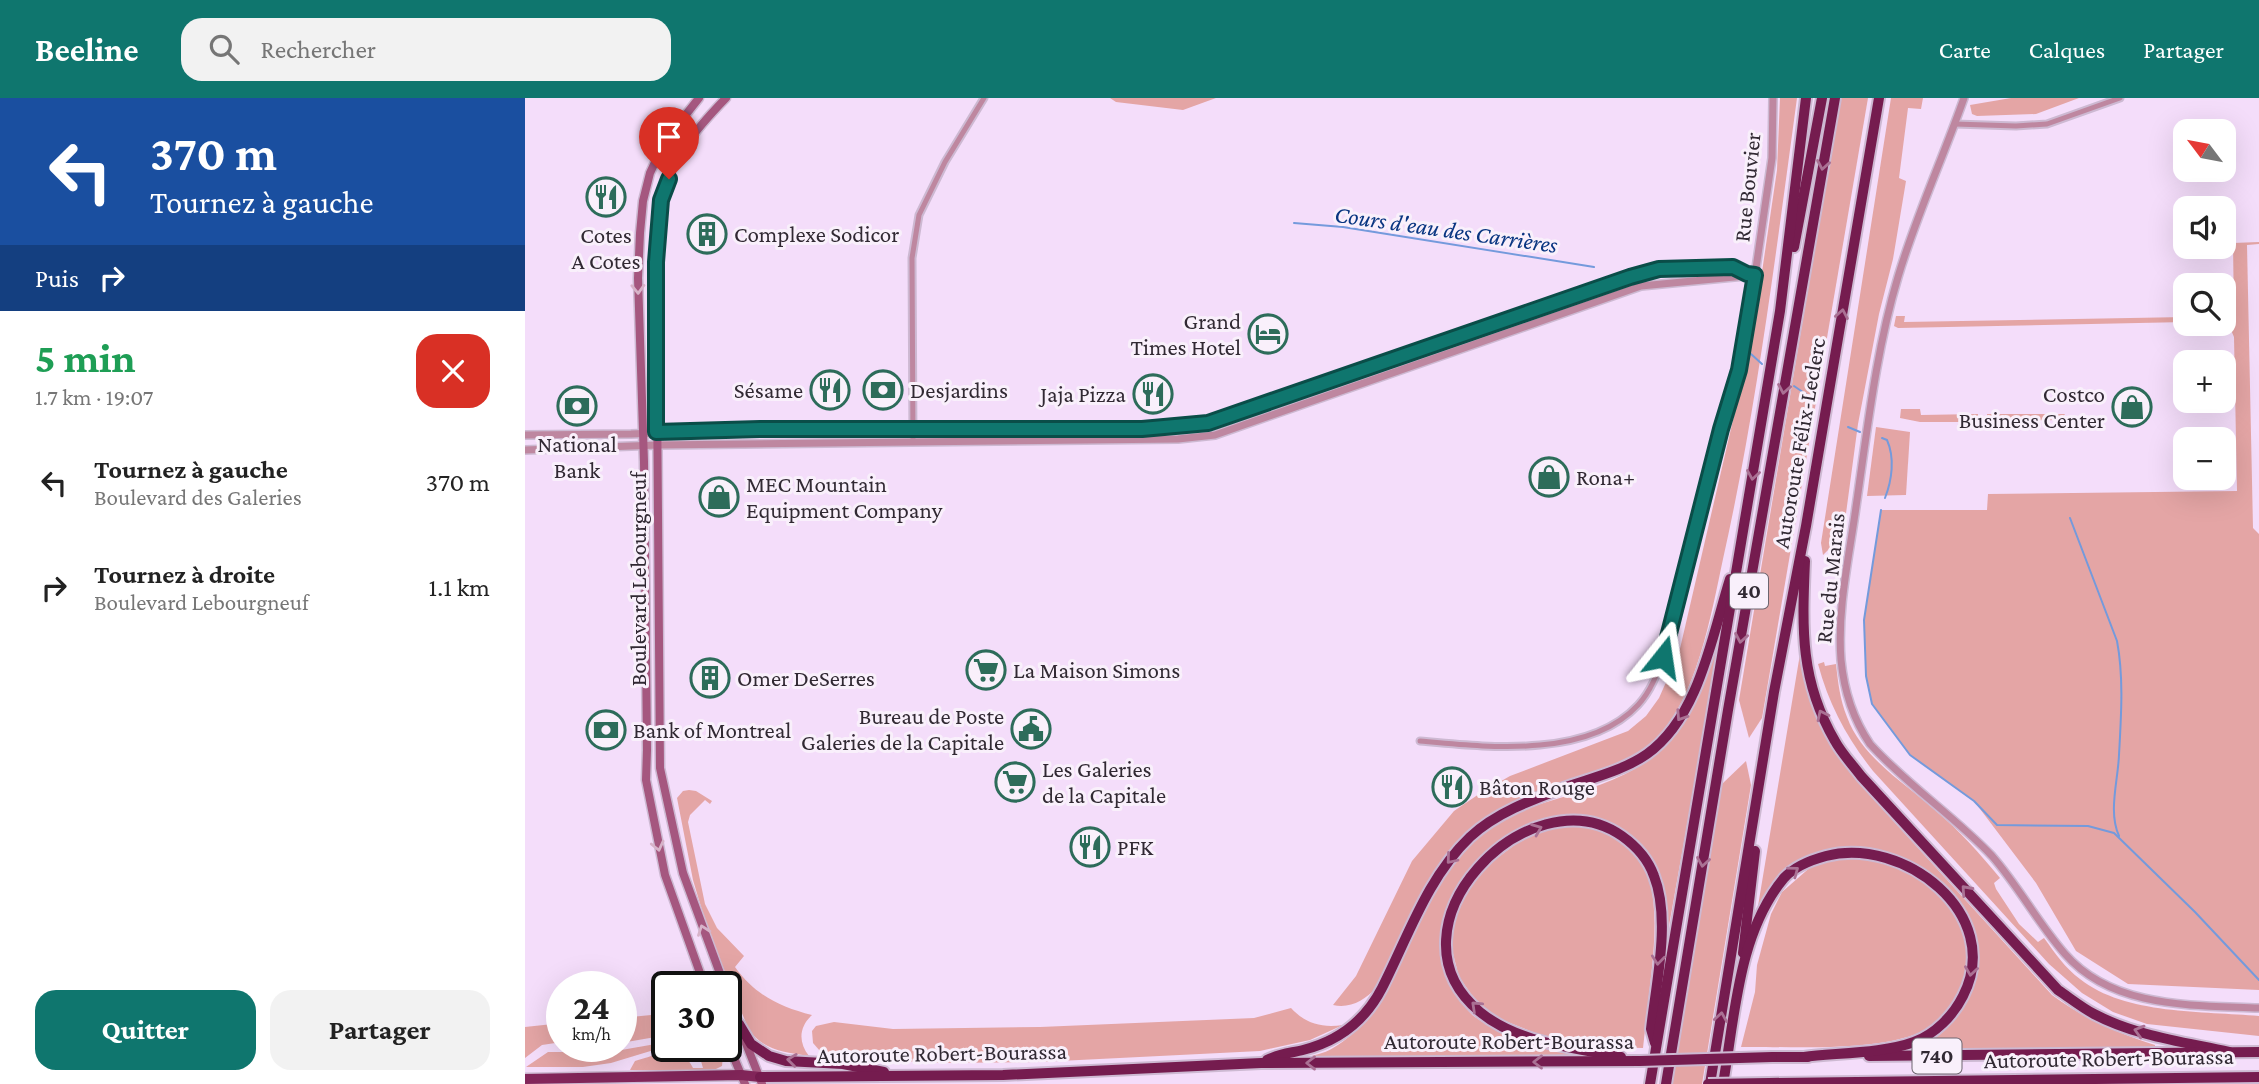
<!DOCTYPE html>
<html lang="fr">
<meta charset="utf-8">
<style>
body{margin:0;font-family:"Crimson Pro",serif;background:#f2f2f2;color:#222;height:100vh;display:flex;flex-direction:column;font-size:26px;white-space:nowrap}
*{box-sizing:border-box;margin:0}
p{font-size:23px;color:#767676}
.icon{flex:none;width:38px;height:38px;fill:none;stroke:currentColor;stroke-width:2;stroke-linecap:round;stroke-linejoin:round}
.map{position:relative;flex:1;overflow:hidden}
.side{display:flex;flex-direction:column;background:#fff;width:525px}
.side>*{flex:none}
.top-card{background:#1a4fa0;color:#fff;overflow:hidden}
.needle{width:46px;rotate:302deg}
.buttons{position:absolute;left:1648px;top:21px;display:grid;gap:14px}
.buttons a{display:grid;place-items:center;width:63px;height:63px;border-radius:14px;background:#fff;box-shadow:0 7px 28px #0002;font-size:35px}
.speed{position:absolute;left:21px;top:873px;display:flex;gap:14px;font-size:35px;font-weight:700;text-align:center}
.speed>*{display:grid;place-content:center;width:91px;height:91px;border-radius:50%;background:#fff;box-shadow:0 7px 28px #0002;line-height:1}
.speed small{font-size:18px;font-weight:400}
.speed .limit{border:4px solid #111;border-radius:10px;background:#fff;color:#111}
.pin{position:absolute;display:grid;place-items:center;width:60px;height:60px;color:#fff;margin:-72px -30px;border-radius:50% 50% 50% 0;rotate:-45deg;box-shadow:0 0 7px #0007}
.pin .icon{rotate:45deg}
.me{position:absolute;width:77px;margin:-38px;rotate:15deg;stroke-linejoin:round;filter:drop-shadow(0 0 5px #0008)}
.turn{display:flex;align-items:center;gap:24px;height:147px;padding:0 35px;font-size:32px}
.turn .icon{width:91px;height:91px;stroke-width:2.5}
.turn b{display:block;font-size:49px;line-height:60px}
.then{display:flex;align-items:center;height:66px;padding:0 35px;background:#0003;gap:14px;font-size:26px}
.round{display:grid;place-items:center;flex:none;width:74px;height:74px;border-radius:21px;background:#f2f2f2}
.head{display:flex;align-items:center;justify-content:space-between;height:119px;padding:0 35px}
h1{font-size:42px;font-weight:700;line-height:52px;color:#1e9e55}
.button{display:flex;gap:14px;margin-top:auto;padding:14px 35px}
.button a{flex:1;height:80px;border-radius:21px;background:#0f766e;color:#fff;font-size:28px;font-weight:700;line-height:80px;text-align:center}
.button a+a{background:#f2f2f2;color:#222}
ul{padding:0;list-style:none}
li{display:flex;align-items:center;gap:21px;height:105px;padding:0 35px}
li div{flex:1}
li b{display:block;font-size:26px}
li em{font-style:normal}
header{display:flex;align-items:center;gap:42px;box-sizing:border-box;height:98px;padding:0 35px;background:#0f766e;color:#fff}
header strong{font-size:33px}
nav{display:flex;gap:38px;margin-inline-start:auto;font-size:24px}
.search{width:490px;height:63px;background:#f2f2f2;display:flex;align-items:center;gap:18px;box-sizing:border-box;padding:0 24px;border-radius:21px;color:#767676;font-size:26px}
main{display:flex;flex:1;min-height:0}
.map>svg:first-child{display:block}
.green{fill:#e4a5a5}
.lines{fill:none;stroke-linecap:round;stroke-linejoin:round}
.stream{stroke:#749adc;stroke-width:2}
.minor-casing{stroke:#cdb9d2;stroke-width:9}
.tertiary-casing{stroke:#cdb9d2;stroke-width:10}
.secondary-casing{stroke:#cdb9d2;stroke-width:11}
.trunk-casing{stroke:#cdb9d2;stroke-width:13}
.motorway-casing{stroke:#cdb9d2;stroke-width:14}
.minor{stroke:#be87a0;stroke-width:5}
.tertiary{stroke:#be87a0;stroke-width:7}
.secondary{stroke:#a5577f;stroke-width:8}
.trunk{stroke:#83265a;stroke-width:10}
.motorway{stroke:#751c4f;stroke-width:10}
.motorway-bridge-casing{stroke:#cdb9d2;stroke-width:14;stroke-linecap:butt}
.motorway-bridge{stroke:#751c4f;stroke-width:10}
.oneway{stroke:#aa7194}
.oneway2{stroke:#d7b3c9}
.route-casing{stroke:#0a4d48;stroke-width:18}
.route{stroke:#0f766e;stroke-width:12}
.labels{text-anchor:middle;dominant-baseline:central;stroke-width:6;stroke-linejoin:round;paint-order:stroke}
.shield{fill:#f9f0fb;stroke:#6d656f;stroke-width:2}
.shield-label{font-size:21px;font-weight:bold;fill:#312933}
.street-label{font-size:23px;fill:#312933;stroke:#f9f0fb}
.poi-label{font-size:23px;fill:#312933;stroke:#f9f0fb;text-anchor:start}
.water-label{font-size:24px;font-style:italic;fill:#093581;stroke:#f9f0fb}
</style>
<header>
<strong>Beeline</strong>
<div class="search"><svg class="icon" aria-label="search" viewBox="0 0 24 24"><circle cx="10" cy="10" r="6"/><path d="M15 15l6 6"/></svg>Rechercher</div>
<nav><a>Carte</a><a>Calques</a><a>Partager</a></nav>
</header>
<main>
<section class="side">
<div class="top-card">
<div class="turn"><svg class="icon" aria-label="left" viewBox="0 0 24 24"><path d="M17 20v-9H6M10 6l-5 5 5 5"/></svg><div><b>370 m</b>Tournez à gauche</div></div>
<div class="then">Puis<svg class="icon" aria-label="right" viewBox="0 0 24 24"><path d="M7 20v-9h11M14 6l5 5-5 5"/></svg></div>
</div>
<div class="head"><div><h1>5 min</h1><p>1.7 km · 19:07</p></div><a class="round" style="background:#d93025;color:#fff"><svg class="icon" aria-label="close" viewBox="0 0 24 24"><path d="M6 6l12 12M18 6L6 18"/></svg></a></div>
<ul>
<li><svg class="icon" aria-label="left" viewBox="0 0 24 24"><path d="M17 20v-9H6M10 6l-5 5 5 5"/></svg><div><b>Tournez à gauche</b><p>Boulevard des Galeries</p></div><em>370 m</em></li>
<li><svg class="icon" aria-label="right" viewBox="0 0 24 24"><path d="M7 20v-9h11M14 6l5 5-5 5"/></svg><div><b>Tournez à droite</b><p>Boulevard Lebourgneuf</p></div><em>1.1 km</em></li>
</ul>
<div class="button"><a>Quitter</a><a>Partager</a></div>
</section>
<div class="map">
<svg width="1734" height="986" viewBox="0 0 1734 986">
<rect width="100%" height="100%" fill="#f4ddfa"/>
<g class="green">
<polygon points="585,0 691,0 658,12 591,4"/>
<path d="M1255,0H1272C1251,154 1232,309 1198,461C1186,517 1172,600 1130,642C1099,671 1025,685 985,705C900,748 894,817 851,890C840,902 825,911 808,907L831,878L887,763L929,713L957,694L985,678L1103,633L1121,618L1134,600L1154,555L1215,292L1237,174L1252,72Z"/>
<polygon points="1315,0 1343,0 1237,620 1224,640 1214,602"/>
<polygon points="1366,0 1398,0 1396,11 1383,10 1374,80 1381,83 1368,161 1354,216 1333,326 1313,475 1307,448 1298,457 1296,445"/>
<polygon points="1486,0 1554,0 1511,16 1452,18 1447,16 1445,7"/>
<polygon points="1734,144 1734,146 1722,147 1728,430 1734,436 1734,892 1603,886 1551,853 1511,785 1449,703 1385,657 1347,606 1341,578 1339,522 1356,412 1462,412 1463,396 1712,393 1709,239 1706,232 1699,225 1699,218 1709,218 1708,145"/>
<polygon points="1371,218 1380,218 1379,224 1661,219 1661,224 1373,230 1369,228"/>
<polygon points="1376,311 1395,311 1396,317 1453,316 1453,320 1448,324 1395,324 1375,320"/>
<polygon points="1462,316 1540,316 1536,322 1467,323 1462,321"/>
<polygon points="1351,329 1385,334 1381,397 1342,398"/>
<path d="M1199,520L1142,839H1140C1138,823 1137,784 1132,771C1126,757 1112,743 1100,736C1090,729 1074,720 1062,719C991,712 909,781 916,854C916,861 920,868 922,874C927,889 938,910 950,919C979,940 1015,944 1048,958L778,961C787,957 799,956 808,950C855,922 873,868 895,820C902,804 910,786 920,773C937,753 958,733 980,720C993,713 1010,708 1025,703C1079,686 1126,675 1159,624C1179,593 1188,555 1199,520Z"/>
<path d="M1275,556C1282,603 1304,644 1331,682L1527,897C1560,921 1592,935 1630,947V950L1368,955C1381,950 1396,947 1408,940C1424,930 1438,913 1445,895C1483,799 1359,722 1275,761C1256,770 1244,790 1233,808Z"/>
<path d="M1299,564L1300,568L1311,566C1313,584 1315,602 1322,619C1337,660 1380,685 1411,713C1435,733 1455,756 1475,780L1469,785L1471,791L1494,826L1513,844L1519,840C1530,855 1540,870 1555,881C1600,917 1679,913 1734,918V938L1622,926L1588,914L1557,895L1524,866L1348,673C1322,640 1304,607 1293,566Z"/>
<polygon points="1221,663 1226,687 1177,986 1147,986 1197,686"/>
<path d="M164,692L171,693L187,703L185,706L180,702L165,717L163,724L180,806L192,830L219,858L210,869C230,897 255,909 287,917C274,929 273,944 284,958C261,954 239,953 224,932L185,839L168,782L152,700L158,693Z"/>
<path d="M1039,727C1133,727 1134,797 1127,870C1124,897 1121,923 1118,950L1075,949L1018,938L975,921L954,907L934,879L924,840L933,805L964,766L991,746L1010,736Z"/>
<path d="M1309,759C1332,760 1356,761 1377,771C1419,790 1453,835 1438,882C1433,897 1425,918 1410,927C1365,956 1270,948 1216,949L1230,894L1232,867L1246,816L1257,794L1289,766Z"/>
<path d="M766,910C781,926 797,930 818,927L785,942L735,953L514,964L418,965L312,960L295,953L288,945L287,933L291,928L309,924L368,931L515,929L729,920Z"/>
<polygon points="142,912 142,937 96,945 96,920 136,916"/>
<polygon points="37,925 37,944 17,947 0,960 0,929"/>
<polygon points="142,944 142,948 86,965 58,969 1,969 23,954 85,954"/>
<path d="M172,949H194L198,958L197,968L187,973L105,972L110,963C129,958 156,944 168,970H178Z"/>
</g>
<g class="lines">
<g class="stream">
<polyline points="769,125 818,129 1069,169"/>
<polyline points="1226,256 1237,266"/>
<polyline points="1269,288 1285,299"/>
<polyline points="1323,329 1335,334"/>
<path d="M1357,340L1362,342C1370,360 1367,382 1360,400"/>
<polyline points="1356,412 1339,522 1341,578 1347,606 1385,657 1449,703 1472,727 1563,728 1589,735 1670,814 1734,882"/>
<path d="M1545,420L1592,543C1599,580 1596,620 1594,657C1593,683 1583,714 1594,738"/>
</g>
<g class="minor-casing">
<g id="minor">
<polyline points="1430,26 1491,28 1522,26 1595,0"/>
<polyline points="388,344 387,160 394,117 420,64 459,0"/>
<path d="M895,643C961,649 1063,661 1113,607C1126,593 1132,576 1138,559L1196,331L1214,272L1230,177"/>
</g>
</g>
<g class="tertiary-casing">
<g id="tertiary">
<path d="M1439,0C1418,60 1391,118 1373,179C1351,252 1342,334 1331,409C1324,460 1312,511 1316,562C1319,593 1328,621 1345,646C1382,687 1429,718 1467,758C1494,789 1513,825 1540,856C1588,911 1668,907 1734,910"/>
<polyline points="0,337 106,336 235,331 617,331 683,325 1105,179 1134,171 1208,169 1222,176"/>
<polyline points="0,352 133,347 653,341 690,337 1116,188 1230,177 1247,60 1248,0"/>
</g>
</g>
<g class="secondary-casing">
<g id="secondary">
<polyline points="174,0 140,43 125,75 118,103 115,135 113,180 119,364 122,652 121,682 140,777 180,889"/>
<path d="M200,889L158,775L135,670L131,164C132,144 133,124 136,104C144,62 172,30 201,0"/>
<polyline points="201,893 216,931"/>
<polyline points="201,941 220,986"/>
<polyline points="220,943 237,986"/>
</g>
</g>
<g class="trunk-casing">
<polyline id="trunk" points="0,981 216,977 235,979"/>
</g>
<g class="motorway-casing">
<g id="motorway">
<polyline points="1269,149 1297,0"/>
<path d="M1280,463C1277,531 1275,583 1310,643C1317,656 1328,667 1336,678L1533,892C1545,900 1556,909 1569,916C1611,938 1659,944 1704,954"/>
<polyline points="1218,855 1230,753"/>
<polyline points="214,926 226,946 244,958 261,963 318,966 359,974"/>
<polyline points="1344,958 1734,954"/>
<path d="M1096,959C1048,949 994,946 955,914C853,830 1004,673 1097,738C1111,748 1123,761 1129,778C1146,821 1131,886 1126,931L1130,945"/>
<polyline points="1247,959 1283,959"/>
<path d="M742,962C753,956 766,955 778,952C814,943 840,923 857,890C883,839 902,780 945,739C972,714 1009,701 1044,688C1070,679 1099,672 1122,656C1174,619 1187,538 1205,481"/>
<polyline points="235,979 478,977 736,965 1115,963"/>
<polyline points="1244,985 1734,979"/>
<polyline points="1125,986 1255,213 1281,0"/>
<polyline points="1141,986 1203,612 1310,0"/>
<polyline points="1185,986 1249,594 1281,428 1354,0"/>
<path d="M1198,986C1210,918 1213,835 1259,780C1270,768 1286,762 1301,758C1378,738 1480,816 1438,898C1428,918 1410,936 1389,944C1360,955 1311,955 1279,959"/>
</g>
</g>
<use href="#minor" class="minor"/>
<use href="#tertiary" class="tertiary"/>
<use href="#secondary" class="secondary"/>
<use href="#trunk" class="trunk"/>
<use href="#motorway" class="motorway"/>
<g class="motorway-bridge-casing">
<g id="motorway-bridge">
<polyline points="1115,963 1247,959"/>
<polyline points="1183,986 1244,985"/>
</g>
</g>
<use href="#motorway-bridge" class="motorway-bridge"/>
</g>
<defs><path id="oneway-chevron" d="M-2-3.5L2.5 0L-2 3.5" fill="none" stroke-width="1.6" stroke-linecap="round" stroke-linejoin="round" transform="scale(1.75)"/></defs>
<g class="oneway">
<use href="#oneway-chevron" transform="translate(1298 67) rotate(100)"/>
<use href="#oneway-chevron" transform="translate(1317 216) rotate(-80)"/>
<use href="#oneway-chevron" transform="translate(1259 291) rotate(100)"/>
<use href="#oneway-chevron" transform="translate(1228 377) rotate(99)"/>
<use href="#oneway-chevron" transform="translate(1216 540) rotate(100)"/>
<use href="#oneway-chevron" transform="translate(1297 617) rotate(-116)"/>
<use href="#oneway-chevron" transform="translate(1156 618) rotate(123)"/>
<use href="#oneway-chevron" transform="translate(1012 731) rotate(-22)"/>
<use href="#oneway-chevron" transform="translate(926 761) rotate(130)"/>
<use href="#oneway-chevron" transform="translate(1178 764) rotate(99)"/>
<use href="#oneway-chevron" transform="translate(1269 773) rotate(-37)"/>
<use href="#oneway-chevron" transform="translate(1441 792) rotate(-132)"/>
<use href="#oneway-chevron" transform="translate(1133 862) rotate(96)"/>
<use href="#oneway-chevron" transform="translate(1446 873) rotate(98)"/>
<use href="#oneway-chevron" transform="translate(951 908) rotate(-137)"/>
<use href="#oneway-chevron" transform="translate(1196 919) rotate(-81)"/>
<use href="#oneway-chevron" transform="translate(1614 933) rotate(-164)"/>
<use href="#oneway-chevron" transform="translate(267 962) rotate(-173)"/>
<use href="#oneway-chevron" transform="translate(1013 964) rotate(180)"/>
<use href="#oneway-chevron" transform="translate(786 965) rotate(180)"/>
</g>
<g class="oneway2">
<use href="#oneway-chevron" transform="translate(113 191) rotate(88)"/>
<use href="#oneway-chevron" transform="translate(133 748) rotate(77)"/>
<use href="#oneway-chevron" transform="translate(178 832) rotate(-110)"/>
</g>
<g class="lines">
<g class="route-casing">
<polyline id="route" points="144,81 136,102 131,164 131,334 235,331 617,331 683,325 1105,179 1134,171 1208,169 1222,176 1230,177 1214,272 1196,331 1138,559"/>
</g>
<use href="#route" class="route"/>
</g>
<defs>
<g id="restaurant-ring" transform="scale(2.0125)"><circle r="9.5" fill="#f9f0fb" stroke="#2d6c5a" stroke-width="1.5"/><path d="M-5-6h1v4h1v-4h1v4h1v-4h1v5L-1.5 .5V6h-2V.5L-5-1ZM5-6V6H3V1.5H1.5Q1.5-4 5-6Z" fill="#2d6c5a"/></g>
<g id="building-ring" transform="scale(2.0125)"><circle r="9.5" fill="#f9f0fb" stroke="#2d6c5a" stroke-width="1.5"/><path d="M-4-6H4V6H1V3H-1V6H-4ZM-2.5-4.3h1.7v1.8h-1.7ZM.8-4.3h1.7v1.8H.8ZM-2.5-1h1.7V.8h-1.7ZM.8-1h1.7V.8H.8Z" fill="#2d6c5a"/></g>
<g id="hotel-ring" transform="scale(2.0125)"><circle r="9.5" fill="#f9f0fb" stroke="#2d6c5a" stroke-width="1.5"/><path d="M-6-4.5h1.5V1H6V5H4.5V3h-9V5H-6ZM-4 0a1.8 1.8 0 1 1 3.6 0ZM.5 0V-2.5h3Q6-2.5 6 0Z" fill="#2d6c5a"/></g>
<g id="bank-ring" transform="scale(2.0125)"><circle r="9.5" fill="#f9f0fb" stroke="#2d6c5a" stroke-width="1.5"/><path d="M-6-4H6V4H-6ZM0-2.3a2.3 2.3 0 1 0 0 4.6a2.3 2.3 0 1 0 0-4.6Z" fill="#2d6c5a"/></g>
<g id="shop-ring" transform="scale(2.0125)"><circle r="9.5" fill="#f9f0fb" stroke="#2d6c5a" stroke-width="1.5"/><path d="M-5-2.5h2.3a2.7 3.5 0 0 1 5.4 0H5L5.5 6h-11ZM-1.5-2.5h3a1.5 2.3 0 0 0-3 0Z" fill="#2d6c5a"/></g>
<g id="supermarket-ring" transform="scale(2.0125)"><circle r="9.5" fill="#f9f0fb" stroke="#2d6c5a" stroke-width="1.5"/><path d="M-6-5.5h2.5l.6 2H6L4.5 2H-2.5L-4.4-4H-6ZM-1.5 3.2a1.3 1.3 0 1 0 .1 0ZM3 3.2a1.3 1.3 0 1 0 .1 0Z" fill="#2d6c5a"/></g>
<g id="civic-ring" transform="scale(2.0125)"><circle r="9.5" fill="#f9f0fb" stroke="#2d6c5a" stroke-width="1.5"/><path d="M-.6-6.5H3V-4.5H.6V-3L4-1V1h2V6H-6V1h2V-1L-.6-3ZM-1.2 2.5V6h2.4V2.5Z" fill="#2d6c5a"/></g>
</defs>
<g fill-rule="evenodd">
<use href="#restaurant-ring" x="81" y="99"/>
<use href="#building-ring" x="182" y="136"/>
<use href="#hotel-ring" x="743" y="236"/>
<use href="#restaurant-ring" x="305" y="292"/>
<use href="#bank-ring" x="358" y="292"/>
<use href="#restaurant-ring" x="628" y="296"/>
<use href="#bank-ring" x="52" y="308"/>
<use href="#shop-ring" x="1607" y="309"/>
<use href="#shop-ring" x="1024" y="379"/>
<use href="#shop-ring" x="194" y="399"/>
<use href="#supermarket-ring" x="461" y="572"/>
<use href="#building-ring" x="185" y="580"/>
<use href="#civic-ring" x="506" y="631"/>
<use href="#bank-ring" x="81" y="632"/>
<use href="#supermarket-ring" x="490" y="684"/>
<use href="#restaurant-ring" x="927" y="689"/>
<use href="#restaurant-ring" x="565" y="749"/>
</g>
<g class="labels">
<g class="shield">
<rect x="1205" y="475.5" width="38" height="35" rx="5"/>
<rect x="1387.5" y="940.5" width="49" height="35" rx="5"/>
</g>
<g class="shield-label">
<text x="1224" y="493">40</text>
<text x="1412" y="958">740</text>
</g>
<g class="street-label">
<text transform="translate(1222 89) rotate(-84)">Rue Bouvier</text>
<text transform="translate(1274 345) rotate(-80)">Autoroute Félix-Leclerc</text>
<text transform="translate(1305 480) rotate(-84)">Rue du Marais</text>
<text transform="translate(113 481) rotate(-90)">Boulevard Lebourgneuf</text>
<text x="984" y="943">Autoroute Robert-Bourassa</text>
<text transform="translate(417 955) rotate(-1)">Autoroute Robert-Bourassa</text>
<text transform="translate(1584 960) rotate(-1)">Autoroute Robert-Bourassa</text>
</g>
<g class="poi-label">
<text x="209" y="136">Complexe Sodicor</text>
<text x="81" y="137" text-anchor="middle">Cotes<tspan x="81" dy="26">A Cotes</tspan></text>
<text x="716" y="223" text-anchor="end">Grand<tspan x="716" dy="26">Times Hotel</tspan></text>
<text x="278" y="292" text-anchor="end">Sésame</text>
<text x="385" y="292">Desjardins</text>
<text x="601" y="296" text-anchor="end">Jaja Pizza</text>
<text x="1580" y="296" text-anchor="end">Costco<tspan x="1580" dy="26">Business Center</tspan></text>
<text x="52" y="346" text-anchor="middle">National<tspan x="52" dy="26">Bank</tspan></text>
<text x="1051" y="379">Rona+</text>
<text x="221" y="386">MEC Mountain<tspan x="221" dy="26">Equipment Company</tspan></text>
<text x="488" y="572">La Maison Simons</text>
<text x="212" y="580">Omer DeSerres</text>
<text x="479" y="618" text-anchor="end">Bureau de Poste<tspan x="479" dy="26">Galeries de la Capitale</tspan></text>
<text x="108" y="632">Bank of Montreal</text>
<text x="517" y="671">Les Galeries<tspan x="517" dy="26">de la Capitale</tspan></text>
<text x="954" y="689">Bâton Rouge</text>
<text x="592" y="749">PFK</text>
</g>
<g class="water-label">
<text transform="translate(921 131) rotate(8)">Cours d'eau des Carrières</text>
</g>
</g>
</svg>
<div class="buttons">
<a><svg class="needle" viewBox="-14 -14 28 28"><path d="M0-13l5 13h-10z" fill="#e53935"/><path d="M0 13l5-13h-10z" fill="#767676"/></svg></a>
<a><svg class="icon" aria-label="sound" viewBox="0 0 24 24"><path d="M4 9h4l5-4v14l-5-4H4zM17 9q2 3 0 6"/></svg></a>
<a><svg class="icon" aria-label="search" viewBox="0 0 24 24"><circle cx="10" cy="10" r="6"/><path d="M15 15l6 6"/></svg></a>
<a>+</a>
<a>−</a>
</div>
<div class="speed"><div>24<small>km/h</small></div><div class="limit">30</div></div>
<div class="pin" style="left:144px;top:81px;background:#d93025"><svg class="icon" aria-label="arrive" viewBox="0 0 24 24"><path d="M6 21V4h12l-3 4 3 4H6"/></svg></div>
<svg class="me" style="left:1138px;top:559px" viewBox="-20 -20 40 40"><path d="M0-17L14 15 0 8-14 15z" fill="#0f766e" stroke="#fff" stroke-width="4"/></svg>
</div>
</main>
